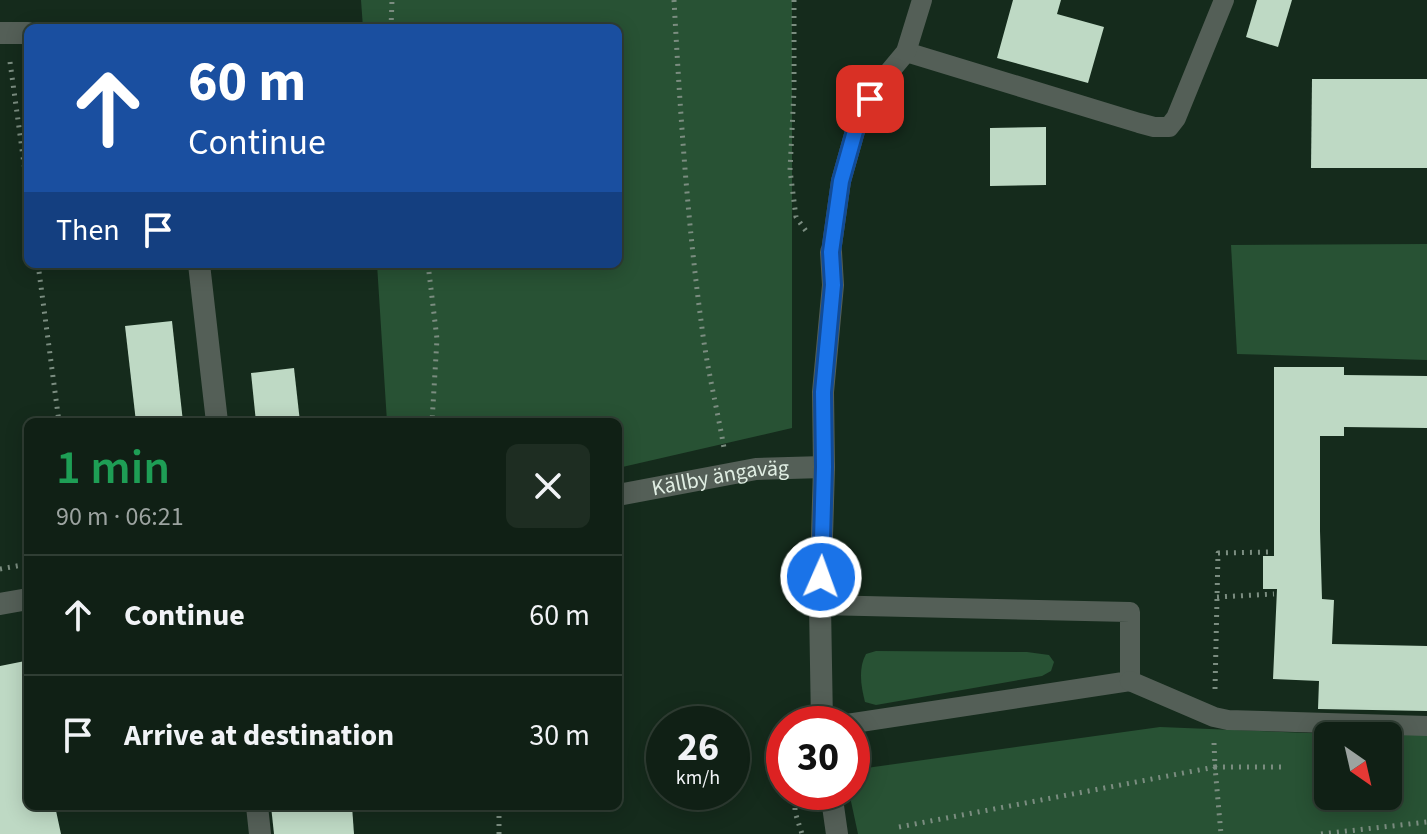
<!DOCTYPE html>
<meta charset="utf-8">
<style>
body{margin:0;font-family:"Source Sans 3",sans-serif;background:#1e2d22;color:#f1f3f6;height:100vh;display:flex;flex-direction:column;font-size:30px;white-space:nowrap}
*{box-sizing:border-box;margin:0}
p{font-size:26px;color:#9ca3a0}
.icon{flex:none;width:44px;height:44px;fill:none;stroke:currentColor;stroke-width:2;stroke-linecap:round;stroke-linejoin:round}
.map{position:relative;flex:1;overflow:hidden}
.drawer{position:absolute;left:24px;top:418px;width:598px;height:392px;display:flex;flex-direction:column;background:#102015;border-radius:12px;box-shadow:0 4px 20px #0003,0 0 0 2px #303e34}
.drawer>*{flex:none}
.banner{position:absolute;left:24px;top:24px;width:598px;height:244px;border-radius:12px;box-shadow:0 4px 20px #0003,0 0 0 2px #303e34;background:#1a4fa0;color:#fff;overflow:hidden}
.needle{width:52px;rotate:146deg}
.fabs{position:absolute;left:1314px;top:722px;display:grid;gap:16px}
.fabs a{display:grid;place-items:center;width:88px;height:88px;border-radius:12px;background:#102015;box-shadow:0 4px 20px #0003,0 0 0 2px #303e34;font-size:40px}
.speed{position:absolute;left:646px;top:706px;display:flex;gap:16px;font-size:40px;font-weight:700;text-align:center}
.speed>*{display:grid;place-content:center;width:104px;height:104px;border-radius:50%;background:#102015;box-shadow:0 4px 20px #0003,0 0 0 2px #303e34;line-height:1}
.speed small{font-size:20px;font-weight:400}
.speed .limit{border:12px solid #d22;background:#fff;color:#111}
.pin{position:absolute;display:grid;place-items:center;width:68px;height:68px;color:#fff;margin:-34px;border-radius:16px;box-shadow:0 4px 12px #0006}
.me{position:absolute;width:88px;margin:-44px;rotate:2deg;stroke-linejoin:round;filter:drop-shadow(0 0 6px #0008)}
.turn{display:flex;align-items:center;gap:28px;height:168px;padding:0 32px;font-size:36px}
.turn .icon{width:104px;height:104px;stroke-width:2.5}
.turn b{display:block;font-size:56px;line-height:68px}
.then{display:flex;align-items:center;height:76px;padding:0 32px;background:#0003;gap:16px;font-size:30px}
.round{display:grid;place-items:center;flex:none;width:84px;height:84px;border-radius:12px;background:#1e2d22}
.overview{display:flex;align-items:center;justify-content:space-between;height:136px;padding:0 32px}
h1{font-size:48px;font-weight:600;line-height:60px;color:#1e9e55}
ul{padding:0;list-style:none}
li{display:flex;align-items:center;gap:24px;height:120px;padding:0 32px;border-top:2px solid #303e34}
li div{flex:1}
li b{display:block;font-size:30px}
li em{font-style:normal}
.map>svg:first-child{display:block}
.green{fill:#285234;fill-rule:evenodd}
.building{fill:#bed9c4}
.lines{fill:none;stroke-linecap:round;stroke-linejoin:round}
.path{stroke:#7b8d80;stroke-width:5;stroke-dasharray:2 6;stroke-linecap:butt}
.service{stroke:#545f57;stroke-width:20}
.minor{stroke:#545f57;stroke-width:22}
.route-casing{stroke:#114b97;stroke-width:20}
.route{stroke:#1a73e8;stroke-width:14}
.labels{text-anchor:middle;dominant-baseline:central;stroke-width:8;stroke-linejoin:round;paint-order:stroke}
.street-label{font-size:22px;fill:#e0eee3;stroke:#152b1c}
</style>
<div class="map">
<svg width="1427" height="834" viewBox="0 0 1427 834">
<rect width="100%" height="100%" fill="#152b1c"/>
<g class="green">
<polygon points="361,0 792,0 792,428 618,468 618,422 387,422 377,264 618,264 618,28 363,28"/>
<polygon points="1427,244 1427,360 1237,354 1231,245"/>
<path d="M876,651L1027,652L1049,655L1054,662L1051,671L1042,676L876,705L865,702C861,687 858,668 866,654Z"/>
<path d="M1160,727L1307,733L1427,734V834H858L849,792H852V770ZM1328,736H1388V796H1328Z"/>
</g>
<g class="building">
<polygon points="1013,0 1061,0 1057,14 1104,27 1088,83 997,58"/>
<polygon points="1257,0 1292,0 1278,47 1246,37"/>
<polygon points="1312,79 1427,79 1427,168 1311,168"/>
<polygon points="1046,127 1046,185 990,186 990,128"/>
<polygon points="172,321 183,422 136,422 125,326"/>
<polygon points="1274,367 1344,367 1344,375 1427,376 1427,428 1344,427 1344,436 1320,436 1320,531 1322,599 1334,600 1332,644 1427,646 1427,711 1318,709 1319,681 1273,679 1277,589 1263,589 1263,556 1274,556"/>
<polygon points="294,368 300,422 256,422 251,373"/>
<polygon points="25,661 28,677 28,806 55,806 61,834 0,834 0,666"/>
<polygon points="271,806 352,806 354,834 274,834"/>
</g>
<g class="lines">
<g class="path">
<path d="M674,0C680,109 687,219 702,328C707,368 717,408 724,448"/>
<polyline points="794,0 794,91 790,170 796,217 806,231"/>
<polyline points="391,28 392,0"/>
<polyline points="10,62 28,193"/>
<polyline points="38,264 59,422"/>
<polyline points="428,264 437,339 432,422"/>
<polyline points="0,569 28,564"/>
<polyline points="1217,597 1274,594"/>
<polyline points="1215,689 1218,553 1272,552"/>
<polyline points="1214,743 1215,767 1282,767"/>
<polyline points="795,792 795,812 802,834"/>
<polyline points="899,827 1215,767 1221,834"/>
<polyline points="499,834 499,806"/>
<polyline points="1321,834 1427,822"/>
</g>
<g class="service">
<polyline points="906,52 1139,123 1154,127 1169,127 1176,118 1224,0"/>
<polyline points="831,252 841,181 859,117 881,82 906,52 922,0"/>
<polyline points="820,605 1130,612 1130,681 847,724"/>
<polyline points="1130,681 1214,717 1228,720 1427,726"/>
</g>
<g class="minor">
<polyline points="0,33 28,33"/>
<polyline points="199,264 217,422"/>
<path id="s1" d="M618,495L756,469L824,467"/>
<polyline points="0,604 28,599"/>
<polyline points="822,724 820,605 824,467 823,392 833,285 831,252"/>
<polyline points="831,792 837,834"/>
<polyline points="257,806 260,834"/>
</g>
</g>
<g class="lines">
<g class="route-casing">
<polyline id="route" points="821,577 824,467 823,392 833,285 831,252 841,181 859,117 870,99"/>
</g>
<use href="#route" class="route"/>
</g>
<g class="labels">
<g class="street-label">
<text stroke="none"><textPath href="#s1" startOffset="104">Källby ängaväg</textPath></text>
</g>
</g>
</svg>
<div class="fabs">
<a><svg class="needle" viewBox="-14 -14 28 28"><path d="M0-13l5 13h-10z" fill="#e53935"/><path d="M0 13l5-13h-10z" fill="#9ca3a0"/></svg></a>
</div>
<div class="speed"><div>26<small>km/h</small></div><div class="limit">30</div></div>
<div class="pin" style="left:870px;top:99px;background:#d93025"><svg class="icon" aria-label="arrive" viewBox="0 0 24 24"><path d="M6 21V4h12l-3 4 3 4H6"/></svg></div>
<svg class="me" style="left:821px;top:577px" viewBox="-20 -20 40 40"><circle r="17" fill="#1a73e8" stroke="#fff" stroke-width="3"/><path d="M0-11L8 9 0 5-8 9z" fill="#fff"/></svg>
<div class="banner">
<div class="turn"><svg class="icon" aria-label="ahead" viewBox="0 0 24 24"><path d="M12 20V5M6 11l6-6 6 6"/></svg><div><b>60 m</b>Continue</div></div>
<div class="then">Then<svg class="icon" aria-label="arrive" viewBox="0 0 24 24"><path d="M6 21V4h12l-3 4 3 4H6"/></svg></div>
</div>
<section class="drawer">
<div class="overview"><div><h1>1 min</h1><p>90 m · 06:21</p></div><a class="round"><svg class="icon" aria-label="close" viewBox="0 0 24 24"><path d="M6 6l12 12M18 6L6 18"/></svg></a></div>
<ul>
<li><svg class="icon" aria-label="ahead" viewBox="0 0 24 24"><path d="M12 20V5M6 11l6-6 6 6"/></svg><div><b>Continue</b></div><em>60 m</em></li>
<li><svg class="icon" aria-label="arrive" viewBox="0 0 24 24"><path d="M6 21V4h12l-3 4 3 4H6"/></svg><div><b>Arrive at destination</b></div><em>30 m</em></li>
</ul>
</section>
</div>
